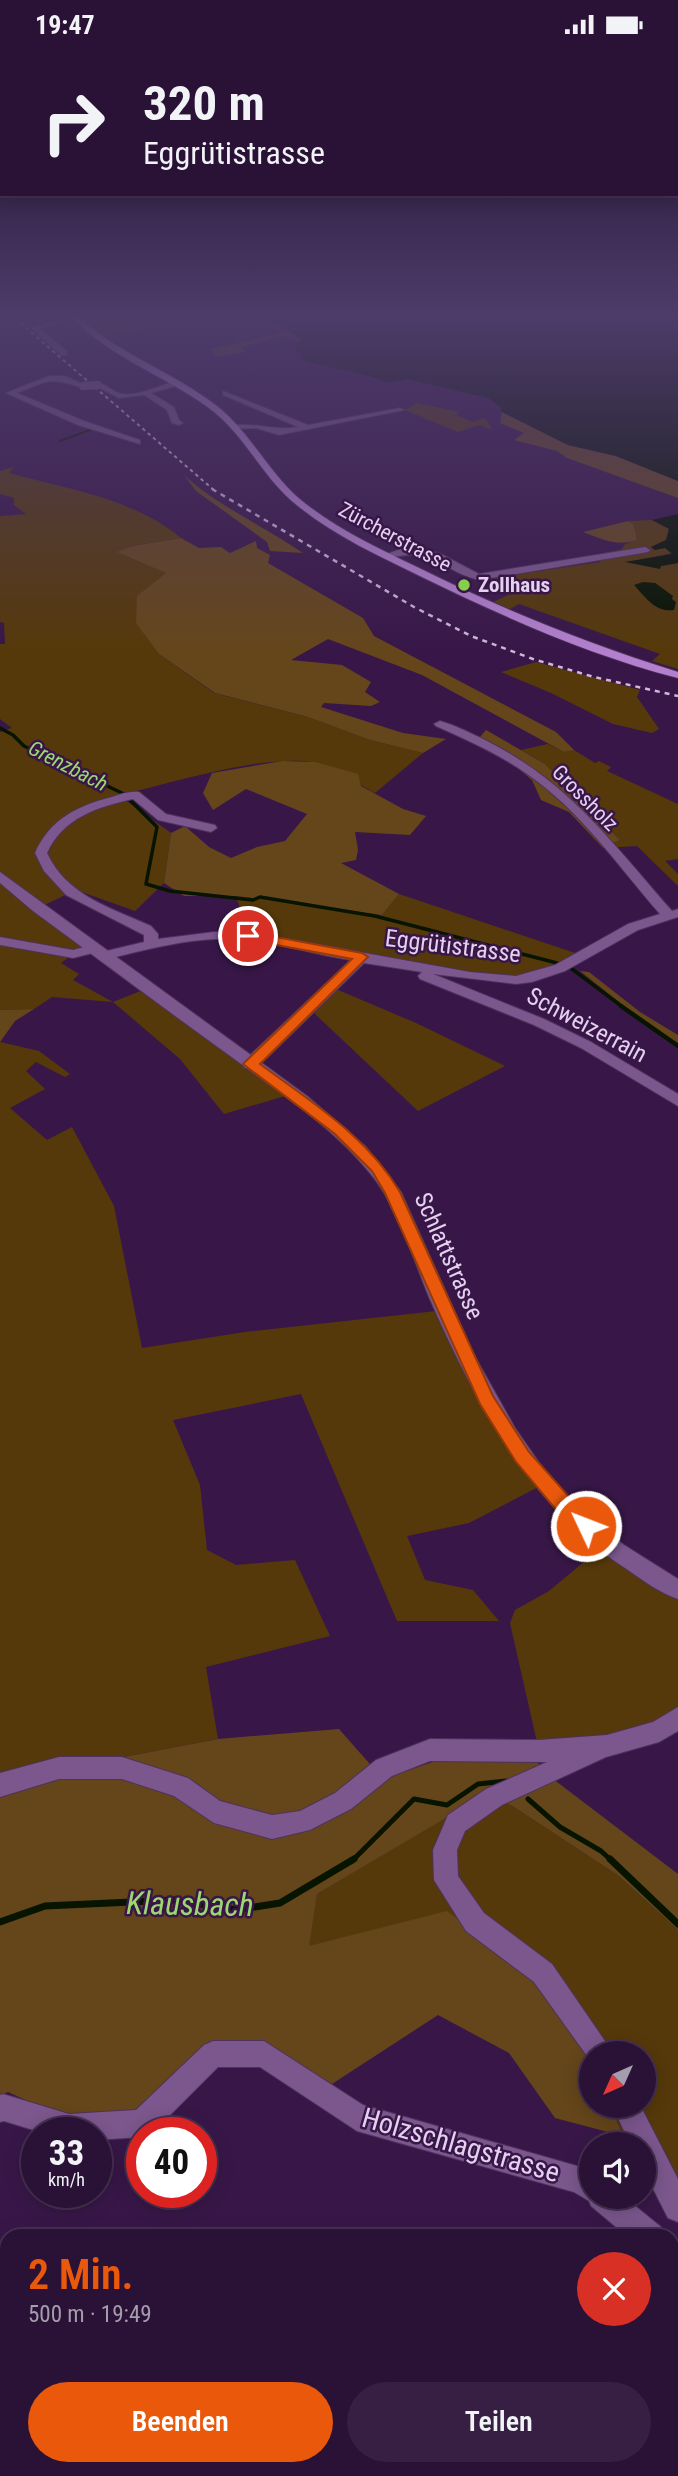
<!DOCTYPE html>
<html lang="de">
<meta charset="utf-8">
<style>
body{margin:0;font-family:"Roboto Condensed",sans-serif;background:#361f42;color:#f1f3f6;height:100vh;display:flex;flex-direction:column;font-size:26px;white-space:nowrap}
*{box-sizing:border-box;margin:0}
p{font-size:23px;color:#a59dad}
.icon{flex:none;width:38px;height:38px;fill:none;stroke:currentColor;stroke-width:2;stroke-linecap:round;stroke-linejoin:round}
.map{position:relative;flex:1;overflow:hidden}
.side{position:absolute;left:0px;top:2180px;width:679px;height:247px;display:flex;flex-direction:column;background:#2a1136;border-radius:21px 21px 0 0;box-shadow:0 4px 18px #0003,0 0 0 2px #463151}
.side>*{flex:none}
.guide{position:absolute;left:0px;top:0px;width:679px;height:147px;box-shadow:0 4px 18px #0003,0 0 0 2px #463151;background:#2a1136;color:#f1f3f6;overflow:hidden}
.needle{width:46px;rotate:225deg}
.fabs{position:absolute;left:579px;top:1992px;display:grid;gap:14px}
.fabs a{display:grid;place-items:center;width:77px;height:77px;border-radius:50%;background:#2a1136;box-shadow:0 4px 18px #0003,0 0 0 2px #463151;font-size:35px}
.speed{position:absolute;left:21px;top:2068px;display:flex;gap:14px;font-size:35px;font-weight:700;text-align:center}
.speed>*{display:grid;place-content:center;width:91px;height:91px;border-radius:50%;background:#2a1136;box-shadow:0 4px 18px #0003,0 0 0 2px #463151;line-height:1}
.speed small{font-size:18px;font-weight:400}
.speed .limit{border:10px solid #d22;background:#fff;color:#111}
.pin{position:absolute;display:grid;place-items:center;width:60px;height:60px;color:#fff;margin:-30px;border:4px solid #fff;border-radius:50%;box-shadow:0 2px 7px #0007}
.me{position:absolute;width:77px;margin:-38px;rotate:313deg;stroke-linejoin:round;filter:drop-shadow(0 0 5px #0008)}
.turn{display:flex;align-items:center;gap:24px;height:147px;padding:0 28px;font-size:32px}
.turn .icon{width:91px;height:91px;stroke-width:2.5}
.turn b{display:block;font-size:49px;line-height:60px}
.round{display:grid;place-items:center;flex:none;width:74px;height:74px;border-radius:37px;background:#361f42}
.summary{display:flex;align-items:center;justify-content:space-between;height:119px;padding:0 28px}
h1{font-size:42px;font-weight:600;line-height:52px;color:#ea580c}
.primary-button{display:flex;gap:14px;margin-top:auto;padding:14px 28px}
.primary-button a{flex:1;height:80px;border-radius:42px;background:#ea580c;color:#fff;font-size:28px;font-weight:600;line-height:80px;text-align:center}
.primary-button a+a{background:#361f42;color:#f1f3f6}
.status{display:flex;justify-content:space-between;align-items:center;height:49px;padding:0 35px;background:#2a1136;direction:ltr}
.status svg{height:19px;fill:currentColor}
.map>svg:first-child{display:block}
.green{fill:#56390a;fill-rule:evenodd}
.forest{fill:#65461b}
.water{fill:#071400}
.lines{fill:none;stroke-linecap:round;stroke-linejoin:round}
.stream-far4{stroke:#071400;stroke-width:2}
.stream-far3{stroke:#071400;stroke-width:3.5}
.stream-far2{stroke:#071400;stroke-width:4.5}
.stream-far1{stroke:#071400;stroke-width:5}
.stream{stroke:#071400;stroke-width:7}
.minor-casing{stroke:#4e325c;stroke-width:2}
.tertiary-casing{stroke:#4e325c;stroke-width:2}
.primary-casing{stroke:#4e325c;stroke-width:2}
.minor{fill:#7b578d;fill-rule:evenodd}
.tertiary{fill:#7b578d;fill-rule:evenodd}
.primary{fill:#b380cd;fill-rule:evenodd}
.rail-far1{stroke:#cfb9db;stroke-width:2;stroke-dasharray:3.5 3.5;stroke-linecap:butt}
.rail{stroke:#cfb9db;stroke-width:2.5;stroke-dasharray:5 5;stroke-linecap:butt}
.minor-bridge-casing{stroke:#4e325c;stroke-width:9;stroke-linecap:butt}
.minor-bridge{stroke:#7b578d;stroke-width:8}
.route{fill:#ea580c;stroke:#983908;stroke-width:2}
.poi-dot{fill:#87cf4a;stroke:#381748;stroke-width:2.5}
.labels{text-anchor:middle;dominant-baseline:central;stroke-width:5;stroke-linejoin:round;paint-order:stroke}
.far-street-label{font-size:21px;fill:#e4d0ef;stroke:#381748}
.far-poi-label{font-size:21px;font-weight:bold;fill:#e4d0ef;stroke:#381748;text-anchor:start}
.far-water-label{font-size:21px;font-style:italic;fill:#9cd86f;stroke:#381748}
.street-label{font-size:24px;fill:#e4d0ef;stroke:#381748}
.near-street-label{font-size:28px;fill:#e4d0ef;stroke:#381748}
.near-water-label{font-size:32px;font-style:italic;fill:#9cd86f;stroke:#381748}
</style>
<div class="status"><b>19:47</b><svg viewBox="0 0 49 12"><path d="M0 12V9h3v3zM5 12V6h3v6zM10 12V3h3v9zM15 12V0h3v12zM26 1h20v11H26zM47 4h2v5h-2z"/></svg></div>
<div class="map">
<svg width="678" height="2427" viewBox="0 0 678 2427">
<rect width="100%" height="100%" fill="#381748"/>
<g class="green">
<polygon points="148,265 139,266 154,279 97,287 73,266"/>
<polygon points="417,354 459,363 456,366 473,373 485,369 493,381 480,376 458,383 405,361"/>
<path d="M14,418L9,424C67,440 133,449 181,489L132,497L118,503L167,524L159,605L214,644L308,668L370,691L423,704L375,744C358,735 330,716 312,713C260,705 171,735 118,746L171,784L164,834L135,862L76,841L38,859L92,900L73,905L61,914L79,925L73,931L113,953L148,939L292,1045L224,1065L180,1010L113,953L52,948L34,960L0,961V683L12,679L0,670V595H5L4,574L0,573V467L26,465L14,456V449L0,445V422Z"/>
<path d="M652,471L669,479L666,491L651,498L655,501L665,499L673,504L628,513L661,517L678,514V620L652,612L660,605L519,555L510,560L493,553L521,540L506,533L487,530L600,513L595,507L622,500L625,495L637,491L634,476L628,472ZM655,534L672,547V550L654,557L635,536Z"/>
<polygon points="536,613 640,641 637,648 659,680 652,684 613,675 551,644 501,623"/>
<polygon points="548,695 564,703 574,701 595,714 599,712 611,718 607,722 678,755 678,810 665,812 678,825 678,837 637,797 603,799 620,791 545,715 521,701"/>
<polygon points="399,845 578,905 568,914 516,931 248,887 236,847 382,866"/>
<polygon points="331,938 416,974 505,1017 418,1062 315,965 316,954"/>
<polygon points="0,993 39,1002 70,1025 65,1028 36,1013 26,1022 45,1040 10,1059 47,1091 72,1078 114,1157 142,1299 245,1283 446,1261 544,1435 469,1474 407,1487 425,1531 473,1541 499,1572 397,1572 301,1345 173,1371 200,1436 207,1501 236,1516 295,1511 330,1587 206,1618 218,1690 124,1708 0,1743"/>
<polygon points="586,1477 678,1541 678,1669 659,1682 539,1702 510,1574 515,1561 549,1542 585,1512"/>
<polygon points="488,1743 514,1758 619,1827 678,1881 678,2157 644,2095 629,2095 623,2087 610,2056 644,2056 644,2004 592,2004 308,1898 317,1845"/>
</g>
<g class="forest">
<polygon points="241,269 276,275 301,290 300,292 285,287 241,298 246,303 216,308 210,300 281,284 268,276 252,274 255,272"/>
<polygon points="502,363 568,396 616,407 678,432 678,449 567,409 557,402 514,391 524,384 500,374"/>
<path d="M184,426C219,458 264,477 303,504L270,502L267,493L196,442Z"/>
<path d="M628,472L634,476L637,491C618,498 601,490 583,483Z"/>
<polygon points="181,489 199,499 221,498 230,504 256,492 257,499 270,506 268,514 363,569 374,587 556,683 574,701 564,703 422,626 328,590 291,611 342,616 371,633 365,643 380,653 371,657 324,654 321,658 403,684 446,690 423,704 370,691 308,668 215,644 159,605 136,574 137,547 166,524 117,503 132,497"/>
<polygon points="486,681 545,715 620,791 603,799 569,763 541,751 532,731 480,688"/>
<polygon points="282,712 315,713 358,725 361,737 403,760 426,767 410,786 355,783 358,801 356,811 341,814 399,845 382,866 236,847 184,847 164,834 171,784 185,777 209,798 231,809 257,798 285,792 307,765 246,740 213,761 203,744 212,724"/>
<polygon points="580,922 589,923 640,963 678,986 678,994 648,976"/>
<polygon points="34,960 15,972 0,993 0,961"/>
<polygon points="339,1680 383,1730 450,1707 538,1714 557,1733 678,1825 678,1881 619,1827 514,1758 488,1744 317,1845 309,1897 447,1862 534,1926 591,2009 592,2056 610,2056 623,2087 555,2069 509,2004 438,1966 332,2035 271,1998 211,1998 136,2067 71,2072 8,2043 0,2047 0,1743 124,1708 218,1690"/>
</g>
<g class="water">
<path d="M236,265H678V432L616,407L568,396L502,363L500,358L488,349L407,330L387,334L373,328L301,311L302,306L294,300L301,290C290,281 274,271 260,274V272L241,269Z"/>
<polygon points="678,465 678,514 661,517 660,520 625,513 672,505 665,499 655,501 651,498 666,491 669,480 652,471"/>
<path d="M643,533L655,534L673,547L672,550L676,553L674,561C656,564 645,548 634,536Z"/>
</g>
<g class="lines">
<polyline class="stream-far4" points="60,392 90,381"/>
<g class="stream-far3">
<polyline points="0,679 13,686 24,697 124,745"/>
<polyline points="129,750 157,778 146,835 170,842 253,851 260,848 375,867 557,914"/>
<polyline points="572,920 624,959"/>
</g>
<polyline class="stream-far2" points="621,957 678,997"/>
<g class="stream-far1">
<polyline points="528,1750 560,1778 601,1802 612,1812"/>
<polyline points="352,1812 414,1750 447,1756 478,1735 506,1732"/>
</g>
<g class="stream">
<polyline points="610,1810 678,1875"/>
<polyline points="0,1873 45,1857 175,1851 236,1861 280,1854 354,1810"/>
</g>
<g class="minor-casing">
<g id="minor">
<polygon points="72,267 77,268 40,280 67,302 67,306 61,306 31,279"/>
<path d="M49,327H65L87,337L83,339C48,328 51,331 17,344L84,372L140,391V395L78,376L6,344Z"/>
<path d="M173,333L176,337L151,344L174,358L179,371L183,374L179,376L172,374L167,361L144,346L119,349L94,336L98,334C108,335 113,344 123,345C139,347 158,337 173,333Z"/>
<path d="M223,342L308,376L400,359L404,361L279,386L256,379L233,380L236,376C258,374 276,382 298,378L223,346Z"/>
<path d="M645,498L650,501L648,503L479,531C437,521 438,496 386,510L381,507L404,499H421L441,505L479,525Z"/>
<path d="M440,672C455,676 470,684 485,691C568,732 612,794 672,862L678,860V868L638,881L565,922L532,933L516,935L433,925L544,970L591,993L678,1045V1057L581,999L534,976L420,930L418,927L422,923L364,914L270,1006L255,1019H245L242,1015L245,1011L351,911C317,906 283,895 249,891C201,885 149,900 103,911L98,910V904L144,893V886L66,846L44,822L35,804C50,770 77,757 112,748C121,745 130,742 139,743L166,765L215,776L217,779L211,783L158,771L133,750C97,758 63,769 47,804C67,847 111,859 151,877L158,885V890L214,883H248L470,923L516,927L555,916L628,875L660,865C618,817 580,761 527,725C499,705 467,691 436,677L434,675Z"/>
<polygon points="0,888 73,901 92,896 99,900 97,903 73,909 0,896"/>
<polygon points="678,1658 678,1682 659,1693 606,1708 502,1756 465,1782 457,1801 458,1827 484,1864 552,1915 607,1995 611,2004 592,2004 592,2014 534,1933 466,1882 434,1831 433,1801 448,1766 486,1740 547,1713 430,1712 392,1727 351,1760 310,1781 272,1790 214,1774 174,1747 122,1730 59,1730 0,1748 0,1724 59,1708 122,1708 188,1729 220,1752 272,1766 300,1762 335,1744 376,1711 430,1690 539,1691 607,1686 653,1673"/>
<polygon points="213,1992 264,1992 363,2056 591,2121 592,2147 623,2147 661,2178 665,2188 628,2188 591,2157 589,2152 574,2143 357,2082 260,2018 218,2018 152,2084 142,2084 142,2088 96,2091 96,2084 43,2084 4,2072 0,2073 0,2046 3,2045 69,2065 136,2061 204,1996"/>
<polygon points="612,2056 640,2056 678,2130 678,2173 668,2169 644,2122 644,2095 630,2095"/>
<polygon points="672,2200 678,2202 678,2236 672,2234"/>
</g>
</g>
<g class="tertiary-casing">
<path id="tertiary" d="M0,823L307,1047L366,1098L401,1143L474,1306L515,1379L540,1415L569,1449L596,1474L624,1496L678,1530V1550C660,1544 644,1532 628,1521C529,1457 475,1353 429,1248C412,1207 399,1159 370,1124C332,1077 281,1045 233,1009C166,961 100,911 33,862L0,834Z"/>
</g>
<g class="primary-casing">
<path id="primary" d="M69,265H75C117,305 172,322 217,357C251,384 269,425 302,452C337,480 377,499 417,518C501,560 588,595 678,623V629C589,606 504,568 422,528C379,507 335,487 298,457C262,429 245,385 209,359C163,325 107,308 69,265Z"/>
</g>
<use href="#minor" class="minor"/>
<use href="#tertiary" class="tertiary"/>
<use href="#primary" class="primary"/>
<polyline class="rail-far1" points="10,265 215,442"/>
<polyline class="rail" points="212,440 414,558 471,587 533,610 594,628 678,647"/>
<g class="minor-bridge-casing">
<polyline id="minor-bridge" points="83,337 98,336"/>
</g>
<use href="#minor-bridge" class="minor-bridge"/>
</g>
<linearGradient id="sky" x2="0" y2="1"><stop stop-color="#1f0d28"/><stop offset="0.44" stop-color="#4d3c6a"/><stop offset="1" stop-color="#4d3c6a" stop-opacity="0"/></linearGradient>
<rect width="678" height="604" fill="url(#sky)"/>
<path class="route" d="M248,883L362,904L368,908L260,1015C311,1053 367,1087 400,1143L493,1347L529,1403L595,1477L593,1483L586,1485L579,1483L558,1463L516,1413L480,1355L385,1144L372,1122L335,1085L243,1015L352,910L244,890V884Z"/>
<circle class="poi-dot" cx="464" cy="536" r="7"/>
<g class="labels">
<g class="far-street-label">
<text transform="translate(395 488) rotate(28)">Zürcherstrasse</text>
<text transform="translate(585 749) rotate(45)">Grossholz</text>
</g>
<g class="far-poi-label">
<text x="478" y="536">Zollhaus</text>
</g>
<g class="far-water-label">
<text transform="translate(68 717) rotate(27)">Grenzbach</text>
</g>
<g class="street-label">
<text transform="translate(453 897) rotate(7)">Eggrütistrasse</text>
<text transform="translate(587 976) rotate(28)">Schweizerrain</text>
<text transform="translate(449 1207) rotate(66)">Schlattstrasse</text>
</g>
<g class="near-street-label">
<text transform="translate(461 2096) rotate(16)">Holzschlagstrasse</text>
</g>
<g class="near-water-label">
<text transform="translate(190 1855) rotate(1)">Klausbach</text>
</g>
</g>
</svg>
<div class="fabs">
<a><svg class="needle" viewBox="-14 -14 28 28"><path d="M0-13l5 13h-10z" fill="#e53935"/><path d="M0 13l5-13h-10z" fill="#a59dad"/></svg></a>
<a><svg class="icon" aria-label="sound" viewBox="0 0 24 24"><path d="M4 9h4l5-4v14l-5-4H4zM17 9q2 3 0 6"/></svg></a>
</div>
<div class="speed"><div>33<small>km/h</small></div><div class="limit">40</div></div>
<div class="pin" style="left:248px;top:887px;background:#d93025"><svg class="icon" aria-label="arrive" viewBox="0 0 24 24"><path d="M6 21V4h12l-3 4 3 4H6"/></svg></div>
<svg class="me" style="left:586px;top:1477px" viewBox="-20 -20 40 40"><circle r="17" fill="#ea580c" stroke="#fff" stroke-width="3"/><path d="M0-11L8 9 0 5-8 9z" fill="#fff"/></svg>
<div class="guide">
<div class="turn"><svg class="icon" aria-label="right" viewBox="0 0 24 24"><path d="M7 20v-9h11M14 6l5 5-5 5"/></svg><div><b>320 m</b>Eggrütistrasse</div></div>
</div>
<section class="side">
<div class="summary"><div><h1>2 Min.</h1><p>500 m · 19:49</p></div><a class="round" style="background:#d93025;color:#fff"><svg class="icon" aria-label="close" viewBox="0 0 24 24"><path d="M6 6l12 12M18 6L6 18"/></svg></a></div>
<div class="primary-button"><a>Beenden</a><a>Teilen</a></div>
</section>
</div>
